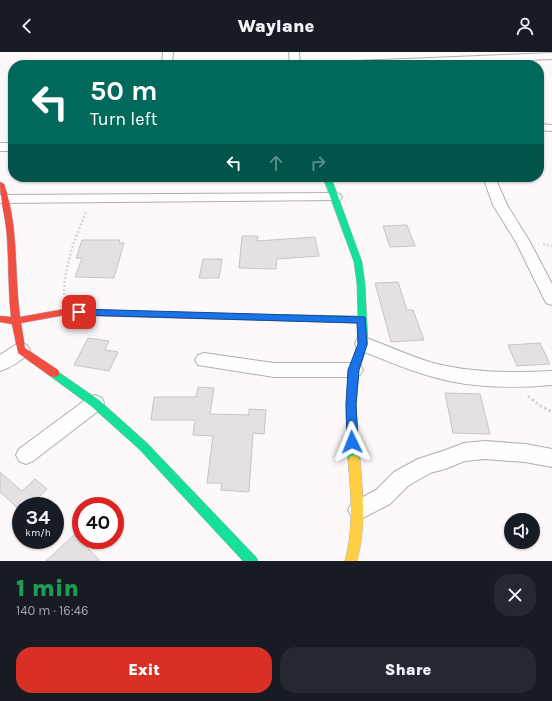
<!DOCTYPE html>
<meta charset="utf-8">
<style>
body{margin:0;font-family:Karla,sans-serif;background:#242831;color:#f1f3f6;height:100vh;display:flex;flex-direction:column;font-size:15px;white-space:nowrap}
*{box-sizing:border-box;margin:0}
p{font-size:13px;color:#9ea1a6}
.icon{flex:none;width:22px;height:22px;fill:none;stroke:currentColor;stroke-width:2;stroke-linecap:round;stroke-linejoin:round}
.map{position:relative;height:509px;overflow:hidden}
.panel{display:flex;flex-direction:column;background:#171b24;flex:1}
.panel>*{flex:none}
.banner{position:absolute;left:8px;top:8px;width:536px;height:122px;border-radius:16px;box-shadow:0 1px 3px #0004;background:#00695c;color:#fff;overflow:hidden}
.controls{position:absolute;left:504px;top:461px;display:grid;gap:8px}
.controls a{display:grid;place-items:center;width:36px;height:36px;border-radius:50%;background:#171b24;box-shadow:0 1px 3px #0004;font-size:20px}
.speed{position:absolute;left:12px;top:445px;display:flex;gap:8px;font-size:20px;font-weight:700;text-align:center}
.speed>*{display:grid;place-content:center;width:52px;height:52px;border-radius:50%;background:#171b24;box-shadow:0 1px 3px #0004;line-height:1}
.speed small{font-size:10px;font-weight:400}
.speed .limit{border:6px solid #d22;background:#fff;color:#111}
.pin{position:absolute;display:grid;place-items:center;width:34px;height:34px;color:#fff;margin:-17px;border-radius:8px;box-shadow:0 2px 6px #0006}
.me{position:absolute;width:44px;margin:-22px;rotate:358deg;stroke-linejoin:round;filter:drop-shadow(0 0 3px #0008)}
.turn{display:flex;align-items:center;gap:14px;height:84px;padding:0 16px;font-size:18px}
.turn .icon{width:52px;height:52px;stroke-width:2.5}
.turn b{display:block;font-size:28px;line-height:34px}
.lanes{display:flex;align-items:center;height:38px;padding:0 16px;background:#0003;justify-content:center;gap:20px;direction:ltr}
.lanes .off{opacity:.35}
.round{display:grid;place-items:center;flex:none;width:42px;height:42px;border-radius:16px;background:#242831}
.overview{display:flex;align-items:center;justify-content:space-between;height:68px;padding:0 16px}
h1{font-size:24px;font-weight:800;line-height:30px;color:#1e9e55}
.button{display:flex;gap:8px;margin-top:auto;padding:8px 16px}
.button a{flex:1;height:46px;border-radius:16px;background:#d93025;color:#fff;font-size:16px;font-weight:800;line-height:46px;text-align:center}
.button a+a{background:#242831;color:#f1f3f6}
header{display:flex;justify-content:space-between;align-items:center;height:52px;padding:0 16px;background:#171b24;font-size:18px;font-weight:800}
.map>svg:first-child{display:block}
.building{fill:#e5e1e2;stroke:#c9c5c6}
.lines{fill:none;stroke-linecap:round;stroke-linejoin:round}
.street-casing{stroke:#b2aeaf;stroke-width:2}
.fast-casing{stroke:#b2aeaf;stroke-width:1}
.slow-casing{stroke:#b2aeaf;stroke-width:1}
.jam-casing{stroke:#b2aeaf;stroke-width:1}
.path-far1{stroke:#d7d6d6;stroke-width:2.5;stroke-dasharray:2 2;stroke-linecap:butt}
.path{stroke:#d7d6d6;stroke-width:3;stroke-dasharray:2.5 2.5;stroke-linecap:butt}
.street{fill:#fffefe;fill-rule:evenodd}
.fast{fill:#16e098;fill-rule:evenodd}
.slow{fill:#ffcf43;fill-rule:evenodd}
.jam{fill:#f24e42;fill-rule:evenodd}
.route{fill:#1a73e8;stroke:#114b97}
</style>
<header><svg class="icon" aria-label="back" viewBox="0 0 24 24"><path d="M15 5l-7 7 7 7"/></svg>Waylane<svg class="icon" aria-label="person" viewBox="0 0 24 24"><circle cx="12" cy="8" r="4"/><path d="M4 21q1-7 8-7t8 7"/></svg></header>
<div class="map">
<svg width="552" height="509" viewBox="0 0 552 509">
<rect width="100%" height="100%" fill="#fdf8f9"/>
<g class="building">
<polygon points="407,173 415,194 390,195 383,174"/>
<polygon points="242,184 258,184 257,189 315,185 319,204 277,207 276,217 239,216"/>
<polygon points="82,188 120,188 119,191 124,191 114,226 75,225 82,206 76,206"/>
<polygon points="203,207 222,207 219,226 199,226"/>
<polygon points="398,230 407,258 413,258 424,288 391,290 375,231"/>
<polygon points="88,286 109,289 105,298 118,300 109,319 74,313"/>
<polygon points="540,291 550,312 517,314 508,293"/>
<polygon points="198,335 214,336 210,362 249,363 249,357 266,358 264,382 253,381 249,440 221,438 222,431 207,431 213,384 193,383 195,368 151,368 154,345 196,345"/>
<polygon points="445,341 480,342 490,382 453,381"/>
<polygon points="0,420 22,439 35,427 47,437 30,454 21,454 21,459 0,440"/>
<polygon points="75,482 100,509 46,509"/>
</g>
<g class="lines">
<g class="street-casing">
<g id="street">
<polygon points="163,0 173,0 172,13 162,13"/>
<polygon points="289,0 299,0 300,13 290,13"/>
<polygon points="552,1 552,7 405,13 327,13 332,10"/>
<polygon points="539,72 552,73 552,79 539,78"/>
<rect x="0" y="91" width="13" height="8"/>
<polygon points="483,125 495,125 507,153 530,190 552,232 552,253 546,251 544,247 516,190 493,153"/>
<polygon points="335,141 340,142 342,145 340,148 0,151 0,143"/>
<path d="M363,285C387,293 409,304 433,311C472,321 512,321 552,319V333C518,336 483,336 449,329C417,322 387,309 357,297L355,292L357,287Z"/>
<path d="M21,291L27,293L30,298C25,307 10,316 0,319V303L15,293Z"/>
<polygon points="204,301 274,311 354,311 360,313 363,318 360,323 354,325 274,325 198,313 195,308 198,303"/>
<polygon points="95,343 102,346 104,351 102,356 33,409 26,412 19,409 16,403 19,397 88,346"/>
<polygon points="485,389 525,392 552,397 552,415 525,410 485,407 465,409 445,417 430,421 408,434 390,452 359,468 352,465 348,458 352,451 376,438 394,420 418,407 443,399 464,391"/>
</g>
</g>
<g class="fast-casing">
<g id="fast">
<polygon points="323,125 331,125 362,210 365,232 368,292 359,318 356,353 360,408 358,412 354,413 350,412 348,408 346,353 349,318 358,292 358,271 248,268 245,267 243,265 245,263 248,262 358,264 357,232 354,210"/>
<polygon points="54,317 99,348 147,391 256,505 258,509 243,509 139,397 91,354 50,324 49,321 50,318"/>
</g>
</g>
<g class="slow-casing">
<path id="slow" d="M354,403L358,404L360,408C363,442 366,475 357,509H345C354,475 351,442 348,408L350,404Z"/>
</g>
<g class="jam-casing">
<path id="jam" d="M0,130L4,132C19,175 14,220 20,265L65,257L248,262L251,263L253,265L251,267L248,268L65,263L21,271L25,296L58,318L59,321L58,324L54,325L50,324L18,301L12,272L0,270V264L11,265C8,238 9,212 7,185C6,166 0,148 0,130Z"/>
</g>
<g class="path-far1">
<polyline points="543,192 552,194"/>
<path d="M64,243C64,214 75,187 86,160"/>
</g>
<polyline class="path" points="528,344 539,353 552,360"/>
<use href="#street" class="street"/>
<use href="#fast" class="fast"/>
<use href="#slow" class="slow"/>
<use href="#jam" class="jam"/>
</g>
<polygon class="route" points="79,257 365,265 367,292 359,318 356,353 358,390 356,393 352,394 348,393 347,390 346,353 348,318 358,292 357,271 79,263 74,260"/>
</svg>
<div class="controls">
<a><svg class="icon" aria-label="sound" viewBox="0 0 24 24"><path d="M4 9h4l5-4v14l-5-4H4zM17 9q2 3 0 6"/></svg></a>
</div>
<div class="speed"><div>34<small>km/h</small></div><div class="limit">40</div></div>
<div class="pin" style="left:79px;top:260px;background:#d93025"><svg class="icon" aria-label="arrive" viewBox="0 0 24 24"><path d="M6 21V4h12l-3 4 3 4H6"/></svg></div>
<svg class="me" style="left:352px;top:390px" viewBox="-20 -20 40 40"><path d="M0-17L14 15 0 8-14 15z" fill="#1a73e8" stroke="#fff" stroke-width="4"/></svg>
<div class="banner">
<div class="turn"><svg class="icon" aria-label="left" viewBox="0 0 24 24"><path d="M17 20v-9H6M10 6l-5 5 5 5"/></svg><div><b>50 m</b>Turn left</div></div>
<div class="lanes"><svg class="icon" aria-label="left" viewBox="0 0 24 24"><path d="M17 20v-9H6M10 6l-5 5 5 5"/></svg><svg class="icon off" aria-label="ahead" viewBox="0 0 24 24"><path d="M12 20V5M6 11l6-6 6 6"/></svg><svg class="icon off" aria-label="right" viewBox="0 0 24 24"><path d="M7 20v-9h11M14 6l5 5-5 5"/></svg></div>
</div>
</div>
<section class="panel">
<div class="overview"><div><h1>1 min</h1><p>140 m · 16:46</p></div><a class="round"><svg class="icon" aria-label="close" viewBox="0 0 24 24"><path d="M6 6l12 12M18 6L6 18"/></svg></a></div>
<div class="button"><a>Exit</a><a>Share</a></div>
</section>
